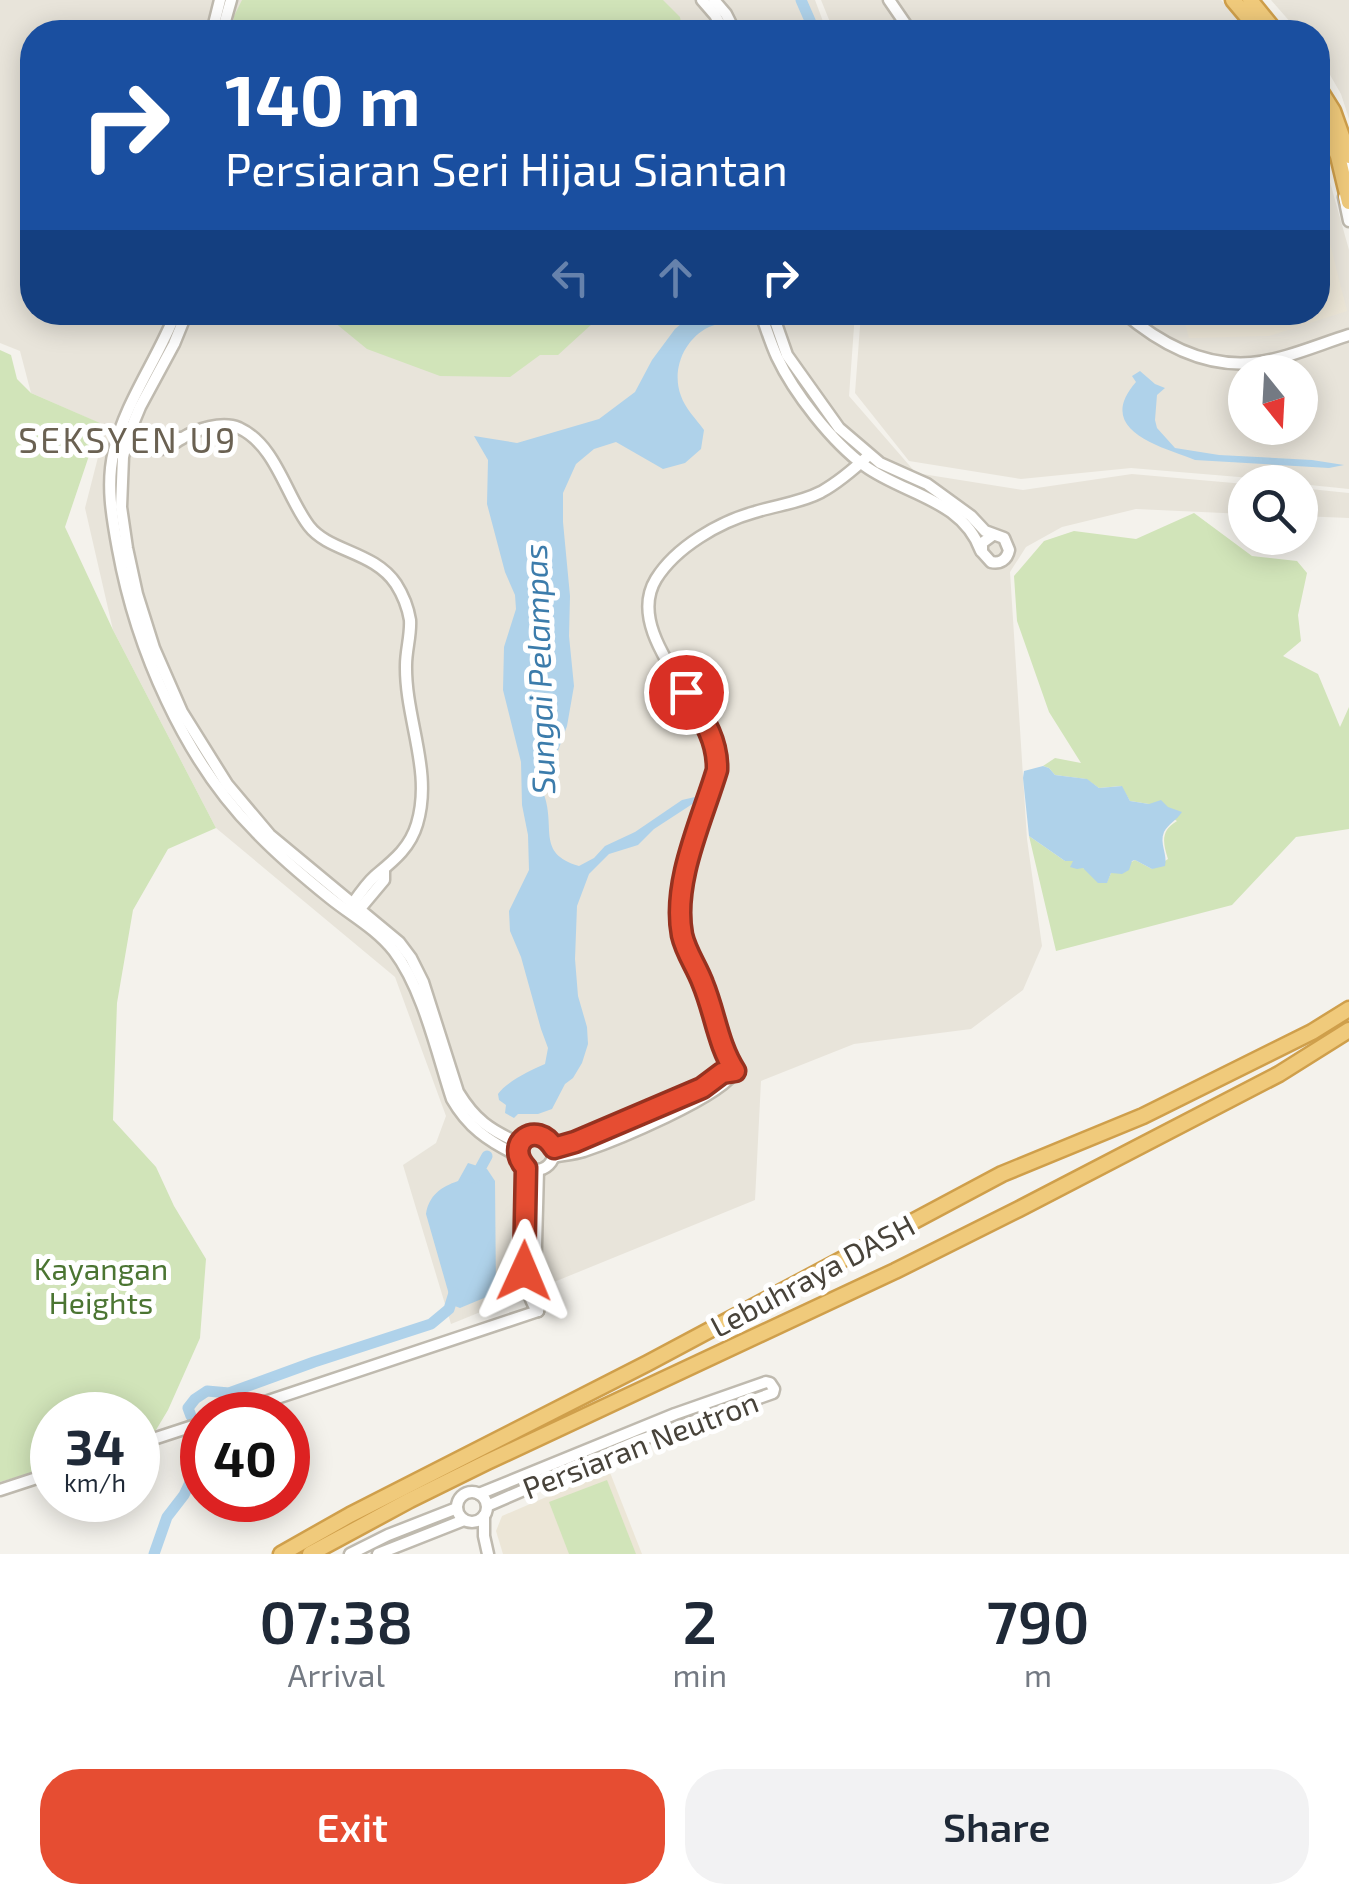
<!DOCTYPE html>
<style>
body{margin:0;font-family:"Exo 2",sans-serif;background:#f2f2f3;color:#1f2937;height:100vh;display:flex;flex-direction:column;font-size:38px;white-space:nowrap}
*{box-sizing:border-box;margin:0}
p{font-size:32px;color:#747a83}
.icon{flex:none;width:55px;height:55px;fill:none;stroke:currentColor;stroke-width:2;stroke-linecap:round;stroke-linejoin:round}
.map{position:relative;height:1554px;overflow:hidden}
.drawer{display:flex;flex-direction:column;background:#fff;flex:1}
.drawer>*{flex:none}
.guide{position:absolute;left:20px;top:20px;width:1310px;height:305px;border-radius:40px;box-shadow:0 5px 25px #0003;background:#1a4fa0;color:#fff;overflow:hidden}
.needle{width:65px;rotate:162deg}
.buttons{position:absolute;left:1228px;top:355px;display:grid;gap:20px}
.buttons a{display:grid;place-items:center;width:90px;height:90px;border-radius:50%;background:#fff;box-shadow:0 5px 25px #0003;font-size:50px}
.speed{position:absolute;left:30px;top:1392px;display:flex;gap:20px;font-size:50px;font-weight:700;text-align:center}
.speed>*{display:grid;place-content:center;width:130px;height:130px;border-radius:50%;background:#fff;box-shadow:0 5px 25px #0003;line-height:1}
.speed small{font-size:25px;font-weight:400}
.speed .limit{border:15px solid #d22;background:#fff;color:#111}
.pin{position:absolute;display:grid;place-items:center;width:85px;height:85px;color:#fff;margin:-42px;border:5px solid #fff;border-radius:50%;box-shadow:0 2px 10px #0007}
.me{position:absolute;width:110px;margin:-55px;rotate:1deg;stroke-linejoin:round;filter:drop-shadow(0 0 8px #0008)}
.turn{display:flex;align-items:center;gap:35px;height:210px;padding:0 40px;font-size:45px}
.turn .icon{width:130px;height:130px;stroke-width:2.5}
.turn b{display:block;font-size:70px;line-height:85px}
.lanes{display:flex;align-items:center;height:95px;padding:0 40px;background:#0003;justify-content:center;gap:50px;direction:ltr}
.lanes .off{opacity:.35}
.eta{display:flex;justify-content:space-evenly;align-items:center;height:170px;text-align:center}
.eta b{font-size:60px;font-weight:600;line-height:70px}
.button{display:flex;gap:20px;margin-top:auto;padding:20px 40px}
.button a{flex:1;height:115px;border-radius:40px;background:#e64d32;color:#fff;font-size:40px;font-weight:600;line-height:115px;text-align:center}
.button a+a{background:#f2f2f3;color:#1f2937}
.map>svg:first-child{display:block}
.residential{fill:#e8e4da;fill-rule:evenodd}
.education{fill:#ece6d7}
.green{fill:#d1e4b9}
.water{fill:#afd2ea}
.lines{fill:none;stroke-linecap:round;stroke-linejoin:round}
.river{stroke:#afd2ea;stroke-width:11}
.tertiary-casing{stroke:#bfbaaf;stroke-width:15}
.motorway-casing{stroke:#cf9f4b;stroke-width:19}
.tertiary{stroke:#fff;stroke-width:10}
.motorway{stroke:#f0ca7b;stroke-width:14}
.route-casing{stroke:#963220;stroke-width:25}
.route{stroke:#e64d32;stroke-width:18}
.labels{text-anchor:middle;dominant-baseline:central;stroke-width:10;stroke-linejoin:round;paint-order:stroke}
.park-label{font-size:30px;fill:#4b7532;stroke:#fff}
.street-label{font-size:30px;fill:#48433a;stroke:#fff}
.water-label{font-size:32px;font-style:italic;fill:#3c7cab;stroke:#fff}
.quarter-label{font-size:35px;letter-spacing:2.5px;fill:#6a6152;stroke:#fff}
</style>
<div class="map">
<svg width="1349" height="1554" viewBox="0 0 1349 1554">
<rect width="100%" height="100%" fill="#f4f2ec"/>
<g class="residential">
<polygon points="0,0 815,0 827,32 32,32 32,312 855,313 849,396 916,473 1023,490 1132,474 1245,484 1245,514 1136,509 1062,527 1026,547 1010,572 1027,839 1042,946 1023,990 971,1029 854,1044 761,1081 755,1200 451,1324 403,1165 436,1143 446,1116 395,977 216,828 113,630 85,508 106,426 31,393 20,351 0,343"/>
<polygon points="821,0 1221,0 1249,32 834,32"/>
<polygon points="1271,0 1349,0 1349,119 1341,94 1318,54 1318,32 1299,32"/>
<path d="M1318,139L1349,250V489L1300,484V482L1131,468L1021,479L909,461L855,393L861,313L1318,312ZM1245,372H1300V428H1245Z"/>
<polygon points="1300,488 1349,493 1349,518 1300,516"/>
</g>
<g class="education">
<polygon points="1322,212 1347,311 1269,336 1189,338 1182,313 1318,312 1318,213"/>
<polygon points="609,1470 642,1554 503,1554 496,1531 502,1516"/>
</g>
<g class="green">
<polygon points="242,0 663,0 680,17 683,32 233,32 234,16"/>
<polygon points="323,313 604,313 558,355 540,355 510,377 440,376 367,349"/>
<polygon points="0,350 11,355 17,379 31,393 100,423 65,527 113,630 216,828 168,849 133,910 117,1003 113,1120 156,1167 174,1206 206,1259 200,1338 168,1410 150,1440 138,1444 138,1415 52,1415 52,1467 0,1482"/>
<path d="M1194,513L1252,556L1297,561L1307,573L1298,615L1301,641L1283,656L1318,674L1340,727L1349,707V829L1296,837L1232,905L1056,951L1029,836L1065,861H1074L1071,866L1083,868L1107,882L1111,873L1135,860L1152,869L1168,859C1163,843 1160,831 1177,821L1149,804L1130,801L1121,786L1099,788L1086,779L1055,775L1049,768L1043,766L1055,758L1081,763L1049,712L1017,621L1014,576L1044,541L1074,531L1136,539Z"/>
<polygon points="607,1480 636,1554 569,1554 549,1502"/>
</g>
<g class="water">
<path d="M694,313H731L732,320C725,322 716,324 709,327C684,339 671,370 681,396C685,408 696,419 704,430L701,449L685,463L663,469L616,442L594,449L576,464L563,493V522L570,596L569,636L574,686L567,726L543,792C557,827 535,853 579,866L594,858L605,846L635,832L682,800L695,797L697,801L654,829L638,845L609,854L589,874L577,906L575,959L578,996L587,1027L588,1044L582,1063L573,1078L565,1084L552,1109L538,1114H518L514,1118L505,1113L506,1105L499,1100L498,1094C506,1082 531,1070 545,1064L548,1048L541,1029L521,957L510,931L509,911L529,870L528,835L522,805L521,762L503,690L504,647L516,609L515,595L505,572L487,504L488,460L474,436L517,443L599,419L635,392L652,360L675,329Z"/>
<path d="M1140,371L1155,384L1165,388L1157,395L1155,420L1157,428L1175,448L1219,455L1312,460L1344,465L1329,468L1195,460C1163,447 1093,431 1136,382L1132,376Z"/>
<path d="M1043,766L1049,768L1055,775L1087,779L1099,788L1122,786L1130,801L1149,804L1161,800L1168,807L1182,812C1177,820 1168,824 1164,832C1159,843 1168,855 1165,866L1152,869L1135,860L1132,861L1129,870L1122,874L1111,873L1107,883H1098L1083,868L1077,869L1070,867L1073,861H1065L1029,836L1023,778L1024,771Z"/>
<path d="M468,1163L487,1169L495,1181L496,1293L460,1308L452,1305L426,1214C429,1195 441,1187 458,1181Z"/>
</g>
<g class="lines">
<g class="river">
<polyline points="801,0 815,32"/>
<polyline points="475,1178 487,1156"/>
<polyline points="191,1416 188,1408 195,1399 207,1391 229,1393 314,1362 431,1324 449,1309 454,1293"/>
<polyline points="194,1434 202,1451"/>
<polyline points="154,1554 167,1517 184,1495 202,1457"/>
</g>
<g class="tertiary-casing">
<g id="tertiary">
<polyline points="702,0 715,15 724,32"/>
<polyline points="714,0 726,14 735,32"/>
<polyline points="889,0 911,32"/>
<polyline points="212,32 220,0"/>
<polyline points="222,32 231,0"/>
<polyline points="1344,152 1349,171"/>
<polyline points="1344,197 1349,221"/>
<path d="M176,312C158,359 125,402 114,451C106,483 112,517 118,549C136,648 184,760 256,832C278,855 304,877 330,898C351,915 377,929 394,951C423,989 437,1053 452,1099C468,1127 488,1141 517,1155"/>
<path d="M187,312L174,344L140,407L128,436L123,457L121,507L127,548L137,594L154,648L182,712L227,784L270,835L399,942L411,958L423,982L458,1092C475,1120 490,1130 519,1143"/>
<path d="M760,312C766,327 770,342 777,357C794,393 832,442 865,466C905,495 962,499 981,551"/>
<path d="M772,312L787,355L839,428L880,463L927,484L971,516L985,531L1004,538L1009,550C1007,560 1000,564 991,562L982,552V543L993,535"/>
<path d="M1123,312C1159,343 1202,367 1251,363C1284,360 1317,345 1349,335"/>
<polyline points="123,435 151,441 180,438"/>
<path d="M123,444C135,447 149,451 161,449C169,448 174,443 181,439C196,429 222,421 239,428C276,445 286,496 309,526C329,552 374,551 396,584C403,595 408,608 410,620C411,635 406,650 406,665C405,719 433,771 417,824C410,848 393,861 375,876C366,884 358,896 351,906"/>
<polyline points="358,911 384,880 384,871"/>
<path d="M735,1071C720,1048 714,1019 706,993C701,978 693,966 687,951C677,927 679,894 685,869C694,836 722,784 716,752C706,700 623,633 656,579C676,547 719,522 755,512C777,505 800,503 821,492C839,482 854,469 869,455"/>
<circle cx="536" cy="1152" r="18"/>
<polyline points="553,1148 588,1138 702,1088 722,1073 735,1071"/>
<path d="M553,1157C563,1155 574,1154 584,1151C613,1141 724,1096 735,1071"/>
<path d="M526,1168C525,1201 516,1289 538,1311"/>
<polyline points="538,1311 540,1301 535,1282 538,1170"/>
<polyline points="226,1415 538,1311"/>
<polyline points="138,1444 202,1423"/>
<polyline points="0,1490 52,1473"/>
<circle cx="472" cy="1507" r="15"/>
<polyline points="479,1494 675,1414 766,1382 770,1383 774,1389 773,1393 635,1442 487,1506"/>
<polyline points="484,1516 484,1536 488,1554"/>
<polyline points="350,1554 388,1535 457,1508"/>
<polyline points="378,1554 464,1520"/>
</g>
</g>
<g class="motorway-casing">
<g id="motorway">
<polyline points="1233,0 1260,32"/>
<polyline points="1250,0 1276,32"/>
<polyline points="1318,87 1333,111 1349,156"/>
<polyline points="1318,111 1338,156 1349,202"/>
<polyline points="281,1554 350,1515 648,1363 1002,1174 1143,1116 1312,1032 1349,1009"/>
<polyline points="310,1554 410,1500 487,1462 895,1271 1019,1209 1279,1074 1349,1030"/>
</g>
</g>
<use href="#tertiary" class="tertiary"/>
<use href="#motorway" class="motorway"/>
</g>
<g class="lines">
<g class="route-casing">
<path id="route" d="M524,1271L526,1168C503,1143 537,1119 554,1148L575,1142L702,1088L722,1073L735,1071C718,1045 715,1013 703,984C697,967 686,953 682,935C672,882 702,820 717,770C718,739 702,717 686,692"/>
</g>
<use href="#route" class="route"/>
</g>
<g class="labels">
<g class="park-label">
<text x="101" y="1268">Kayangan<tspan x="101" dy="34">Heights</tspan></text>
</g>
<g class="street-label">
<text transform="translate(812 1275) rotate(-28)">Lebuhraya DASH</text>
<text transform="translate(640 1444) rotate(-21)">Persiaran Neutron</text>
</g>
<g class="water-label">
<text transform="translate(538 669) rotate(-92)">Sungai Pelampas</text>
</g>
<g class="quarter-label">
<text x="128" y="439">SEKSYEN U9</text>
</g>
</g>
</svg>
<div class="buttons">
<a><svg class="needle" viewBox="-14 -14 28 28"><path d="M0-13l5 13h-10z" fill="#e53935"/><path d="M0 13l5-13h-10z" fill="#747a83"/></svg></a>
<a><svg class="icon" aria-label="search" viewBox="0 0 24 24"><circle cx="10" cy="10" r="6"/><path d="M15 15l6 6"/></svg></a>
</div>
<div class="speed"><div>34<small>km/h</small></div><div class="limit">40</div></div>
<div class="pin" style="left:686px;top:692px;background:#d93025"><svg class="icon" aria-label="arrive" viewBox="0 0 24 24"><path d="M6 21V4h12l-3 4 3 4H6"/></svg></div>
<svg class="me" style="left:524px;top:1271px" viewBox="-20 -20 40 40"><path d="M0-17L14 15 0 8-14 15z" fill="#e64d32" stroke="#fff" stroke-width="4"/></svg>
<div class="guide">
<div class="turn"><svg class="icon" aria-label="right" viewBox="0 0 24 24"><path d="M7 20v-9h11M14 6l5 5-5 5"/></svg><div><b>140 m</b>Persiaran Seri Hijau Siantan</div></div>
<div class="lanes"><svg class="icon off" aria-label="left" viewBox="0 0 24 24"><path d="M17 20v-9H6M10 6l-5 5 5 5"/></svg><svg class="icon off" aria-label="ahead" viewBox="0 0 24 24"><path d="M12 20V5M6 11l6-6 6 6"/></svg><svg class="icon" aria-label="right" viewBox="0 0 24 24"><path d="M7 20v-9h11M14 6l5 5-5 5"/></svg></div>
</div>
</div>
<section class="drawer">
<div class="eta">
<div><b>07:38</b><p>Arrival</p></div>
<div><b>2</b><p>min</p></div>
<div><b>790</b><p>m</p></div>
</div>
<div class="button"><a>Exit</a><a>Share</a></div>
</section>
